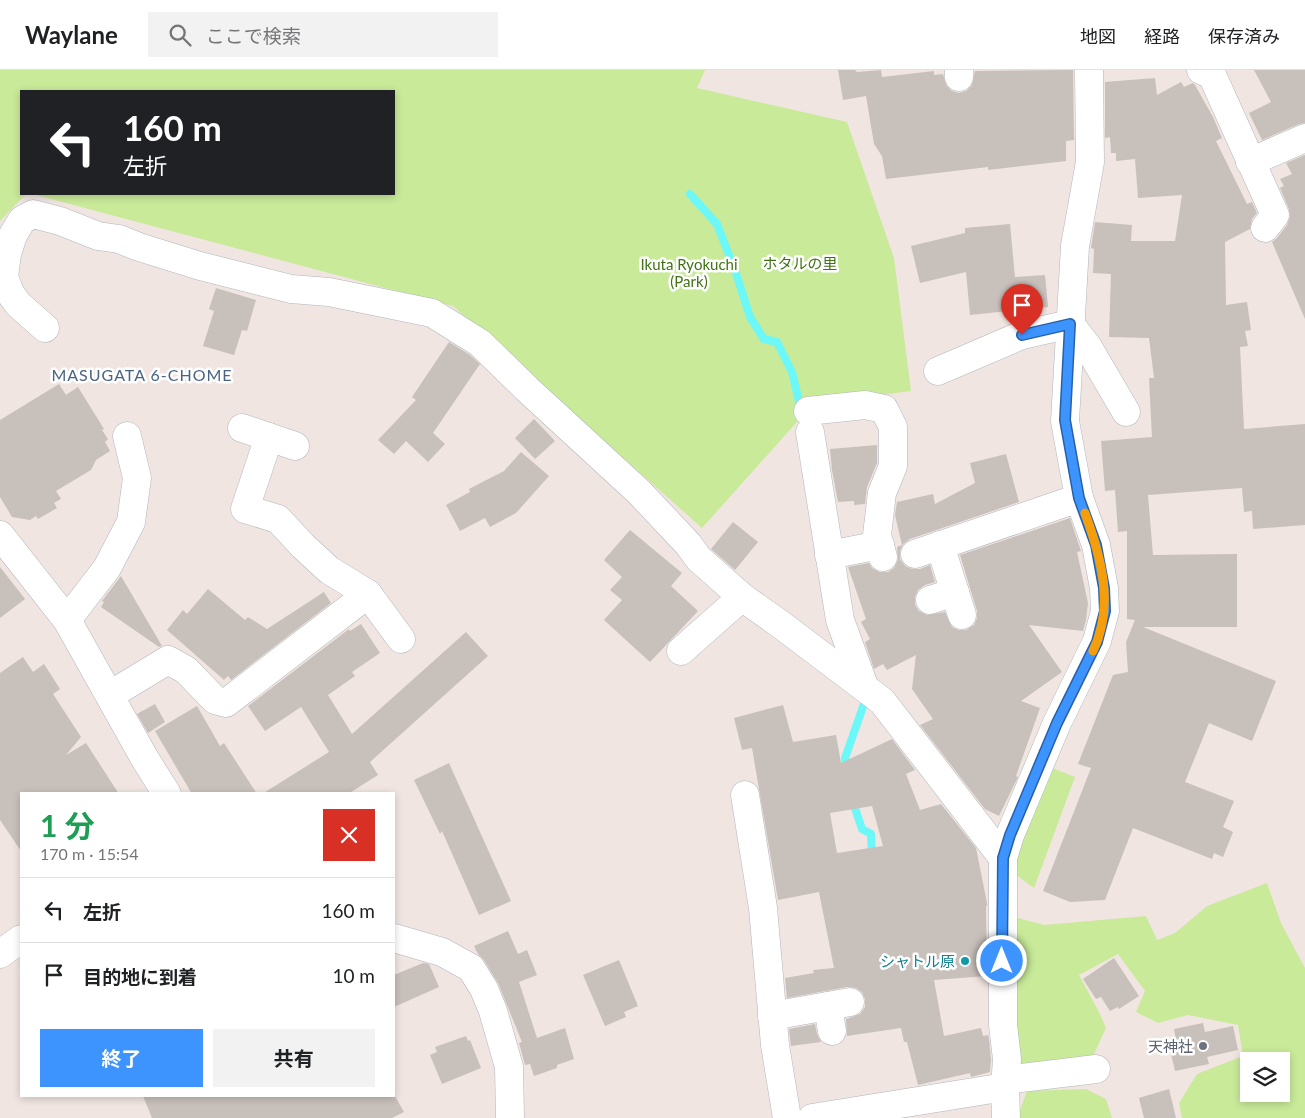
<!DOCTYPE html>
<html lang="ja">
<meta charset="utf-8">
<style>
body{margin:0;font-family:Lato,"Noto Sans JP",sans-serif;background:#f2f2f2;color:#202124;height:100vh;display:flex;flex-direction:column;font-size:19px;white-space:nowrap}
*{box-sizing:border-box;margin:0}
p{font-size:16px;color:#757577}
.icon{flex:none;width:28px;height:28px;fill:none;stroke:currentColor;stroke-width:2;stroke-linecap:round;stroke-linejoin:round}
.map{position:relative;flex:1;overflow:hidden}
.panel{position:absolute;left:20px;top:722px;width:375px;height:305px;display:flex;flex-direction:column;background:#fff;border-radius:0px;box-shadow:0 2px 8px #0003}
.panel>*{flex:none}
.hud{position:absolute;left:20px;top:20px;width:375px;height:105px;border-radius:0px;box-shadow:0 2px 8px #0003;background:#202124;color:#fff;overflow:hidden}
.fabs{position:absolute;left:1240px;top:982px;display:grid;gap:10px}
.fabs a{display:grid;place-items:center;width:50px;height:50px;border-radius:0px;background:#fff;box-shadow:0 2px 8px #0003;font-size:25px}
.pin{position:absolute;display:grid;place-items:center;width:42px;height:42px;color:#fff;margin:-51px -21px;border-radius:50% 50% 50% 0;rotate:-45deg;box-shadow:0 0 5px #0007}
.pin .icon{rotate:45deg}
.me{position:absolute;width:55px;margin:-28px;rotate:0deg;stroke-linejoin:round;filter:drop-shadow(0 0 4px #0008)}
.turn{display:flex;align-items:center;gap:18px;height:105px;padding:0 20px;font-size:22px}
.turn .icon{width:65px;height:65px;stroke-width:2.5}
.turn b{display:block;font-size:35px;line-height:42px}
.round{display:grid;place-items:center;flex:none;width:52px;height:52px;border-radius:0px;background:#f2f2f2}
.headline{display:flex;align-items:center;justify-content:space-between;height:85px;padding:0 20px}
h1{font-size:30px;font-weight:700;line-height:38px;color:#1e9e55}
.action{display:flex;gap:10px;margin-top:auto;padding:10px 20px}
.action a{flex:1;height:58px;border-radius:0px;background:#3d94ff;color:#fff;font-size:20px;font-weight:700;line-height:58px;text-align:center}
.action a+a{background:#f2f2f2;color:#202124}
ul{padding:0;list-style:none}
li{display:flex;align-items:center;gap:15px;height:65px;padding:0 20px;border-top:1px solid #e0e0e0}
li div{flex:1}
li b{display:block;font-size:19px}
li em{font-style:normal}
header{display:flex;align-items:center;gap:30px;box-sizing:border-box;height:70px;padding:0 25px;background:#fff;border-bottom:1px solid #e0e0e0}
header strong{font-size:24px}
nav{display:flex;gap:28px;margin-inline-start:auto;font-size:18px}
.search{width:350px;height:45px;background:#f2f2f2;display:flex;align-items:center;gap:12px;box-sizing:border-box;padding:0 18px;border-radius:0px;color:#757577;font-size:19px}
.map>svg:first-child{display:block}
.green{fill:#c9ea99;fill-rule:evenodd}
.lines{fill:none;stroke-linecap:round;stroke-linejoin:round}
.stream{stroke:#6cf7f8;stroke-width:8}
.building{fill:#c8c0bb;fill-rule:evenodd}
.minor-casing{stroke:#afb6be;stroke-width:29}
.minor{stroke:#fff;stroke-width:28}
.route-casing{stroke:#2860a6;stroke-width:12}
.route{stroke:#3d94ff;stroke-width:9}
.slow{stroke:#f59e0b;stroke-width:9}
.culture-dot{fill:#0f9aa8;stroke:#fff;stroke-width:2}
.worship-dot{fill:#6b7280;stroke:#fff;stroke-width:2}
.labels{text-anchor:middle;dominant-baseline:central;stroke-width:5;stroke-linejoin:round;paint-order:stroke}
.park-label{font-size:15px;fill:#417315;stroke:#fff}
.culture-label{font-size:15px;fill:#0d838f;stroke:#fff;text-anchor:end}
.worship-label{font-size:15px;fill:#5b616d;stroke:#fff;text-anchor:end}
.neighbourhood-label{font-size:16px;letter-spacing:1px;fill:#496383;stroke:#fff}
</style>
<header>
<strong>Waylane</strong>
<div class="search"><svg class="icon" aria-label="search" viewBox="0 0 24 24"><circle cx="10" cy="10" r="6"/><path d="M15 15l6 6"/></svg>ここで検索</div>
<nav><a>地図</a><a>経路</a><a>保存済み</a></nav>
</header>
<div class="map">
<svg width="1305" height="1048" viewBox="0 0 1305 1048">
<rect width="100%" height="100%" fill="#f0e5e0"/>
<g class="green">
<polygon points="0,0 705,0 697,18 847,52 894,188 911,321 813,334 702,458 453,236 32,124 394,124 394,21 21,21 21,124 26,124 0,151"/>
<polygon points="1050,697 1075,707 1034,818 1015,804 1020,773"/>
<path d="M1267,813L1281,853L1305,898V1048H1182L1179,1033L1197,1004L1243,986L1238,955L1188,945L1158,953L1136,942L1145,921L1118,884L1079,905L1099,942L1106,958L1094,984L1076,996L1019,999L1010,846L1044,855L1146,846L1157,870L1175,863L1207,836ZM1249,991H1281V1024H1249Z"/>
<polygon points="1086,1019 1106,1029 1112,1048 1017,1048 1027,1021"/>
</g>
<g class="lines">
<g class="stream">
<polyline points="690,124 717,154 736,203 750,247 764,269 777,272 792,302 801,340"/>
<polyline points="847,701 845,688 864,634"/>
<polyline points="852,729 862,759 871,764 872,786"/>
</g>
</g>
<g class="building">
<polygon points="838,0 855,0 857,2 881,0 882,7 934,1 934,5 943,4 946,15 952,21 959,23 966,21 972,15 975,1 1073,0 1074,70 1066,71 1066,91 988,100 988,97 886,109 882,86 874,74 866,26 843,30"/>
<polygon points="1254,0 1305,0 1305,53 1299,54 1262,70 1249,43 1271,32"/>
<polygon points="1155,8 1157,25 1181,12 1184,17 1193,13 1195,15 1213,47 1222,68 1216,71 1247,134 1252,132 1257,143 1252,149 1250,159 1225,172 1226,235 1247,232 1251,260 1245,261 1248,276 1240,277 1244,359 1305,354 1305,455 1253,459 1252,441 1244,442 1242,418 1148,425 1153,485 1237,484 1237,557 1143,557 1276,611 1252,671 1209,653 1185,712 1234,731 1223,757 1233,762 1223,787 1214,783 1212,789 1133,758 1105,830 1070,832 1043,821 1091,698 1078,694 1113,605 1128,602 1126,572 1135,550 1127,549 1127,461 1118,462 1115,420 1105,421 1101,371 1152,367 1149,308 1154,308 1149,268 1109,267 1111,204 1093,203 1094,179 1091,178 1095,152 1132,155 1131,171 1175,171 1182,125 1138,128 1135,89 1116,91 1116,83 1111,83 1110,67 1105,68 1105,12"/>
<polygon points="1305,85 1305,249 1272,172 1277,168 1287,155 1290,147 1289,139 1280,118 1284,116 1280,109 1292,104 1286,93"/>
<polygon points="1010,154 1015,207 1045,205 1048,237 970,245 966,202 920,213 911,176 965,163 965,158"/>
<polygon points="216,218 256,230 247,261 242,260 234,285 203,276 214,241 209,239"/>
<polygon points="449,272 470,285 480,294 433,363 445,374 428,392 406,371 394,384 378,370 416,330 412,327"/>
<polygon points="59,314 66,325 78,317 104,359 102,360 108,369 105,372 110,381 96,390 91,400 56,421 61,429 54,433 57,438 38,449 36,446 30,450 12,447 0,427 0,350"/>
<polygon points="534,349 555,371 535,389 515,368"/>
<polygon points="877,375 877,393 867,417 865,434 854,435 854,431 838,432 832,400 830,379"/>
<polygon points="521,382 549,406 516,443 490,457 485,448 460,461 446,435 470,422 469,419 504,401"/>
<polygon points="1006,384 1019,432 910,469 903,474 900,481 900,489 905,496 912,499 920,499 930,495 935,512 925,515 918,520 915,527 915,535 919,541 927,545 945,542 952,557 959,560 966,560 974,555 977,548 977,541 960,485 1070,448 1081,481 1077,482 1088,533 1086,550 1083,561 1029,555 1062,602 1021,631 1040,638 1016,706 1018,707 999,746 985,739 920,655 933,649 912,619 916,585 887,600 883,594 874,599 865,572 870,569 861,552 866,549 848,497 869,493 872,498 880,502 888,502 894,498 898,490 897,477 902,475 895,445 897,432 933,424 935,434 975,413 970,393"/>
<polygon points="733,452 758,472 735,500 711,479"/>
<polygon points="630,460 682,503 671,516 698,541 650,592 604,550 622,530 610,520 622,507 604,490"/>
<polygon points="0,497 25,529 0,548"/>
<polygon points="121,506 162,576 159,577 101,537 104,532 102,531"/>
<polygon points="208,519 245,550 248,547 267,559 324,522 331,533 231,610 228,606 224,610 167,560 183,540 187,544"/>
<polygon points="361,554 380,583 352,602 355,606 328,625 352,664 466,562 488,586 370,692 378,705 348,724 262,724 329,682 301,637 265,661 248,636 349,559 350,561"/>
<polygon points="23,587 33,602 44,594 60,619 53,624 81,667 66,685 86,673 119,724 21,724 21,781 0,750 0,603"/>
<polygon points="155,634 165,652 148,663 137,644"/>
<path d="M783,635L793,672L836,665L841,693L892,669L915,700L906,704L920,740L941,734L976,778L987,833V836H986L987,906L934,910L944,966L981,958L983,966L988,965L989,969L991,989L990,1002L971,1007L970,1003L918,1015L907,972H904L901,958L847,966L846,949L860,944L865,937V929L862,922L856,918L847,917L787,928L785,908L814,903L813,900L834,898L819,822L778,830L752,678L742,680L734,648ZM872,736L883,776L837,783L830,743Z"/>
<polygon points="197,636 220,676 224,673 257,724 192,724 155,661"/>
<polygon points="449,693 511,831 479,845 442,761 440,764 414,710"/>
<polygon points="508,861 518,884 527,880 537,905 519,912 537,968 565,958 574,989 557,995 557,998 534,1006 530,994 525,995 519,973 522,972 498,913 484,890 478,884 474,876"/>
<polygon points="1114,888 1139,926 1119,939 1118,937 1110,941 1101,927 1096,929 1083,909"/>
<polygon points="619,890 638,936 624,942 626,947 605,956 583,905"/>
<polygon points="423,893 429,894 439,917 394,937 394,905"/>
<polygon points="1203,953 1205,962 1233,956 1238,980 1207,987 1209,994 1175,1001 1168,971 1176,970 1174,959"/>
<polygon points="815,954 817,964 821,972 791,976 789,959"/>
<polygon points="466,966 468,971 470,970 481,998 442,1014 430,985 437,982 435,977"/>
<polygon points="1169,1019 1176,1048 1144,1048 1139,1028"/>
<polygon points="143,1026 395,1026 404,1042 392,1048 152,1048"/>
</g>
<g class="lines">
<g class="minor-casing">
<g id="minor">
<polyline points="959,0 959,7"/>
<polyline points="1201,0 1212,5 1275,145 1265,158"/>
<polyline points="1250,92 1305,68"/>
<polyline points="45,258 18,234 10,223 4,207 7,184 13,165 22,150 33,144 60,151 98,166 119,169 139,177 200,196 291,219 329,222 432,243 480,273 527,319 639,422 688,474 699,489 742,527 780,554 882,631 1003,788"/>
<polyline points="938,301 1022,265 1070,254 1088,277 1126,342"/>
<polyline points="808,341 865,335 884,339 893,357 893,396 882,423 877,465 883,487"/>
<polyline points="242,358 295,376"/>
<polyline points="810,362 840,550 864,616"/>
<polyline points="269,367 245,439 278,449 303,476 329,500 368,524 401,569"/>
<polyline points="0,465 67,550 145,689 167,724"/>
<polyline points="940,475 962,545"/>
<polyline points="915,484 1079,428"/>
<polyline points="829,485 880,475"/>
<polyline points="930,530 955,522"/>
<polyline points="67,550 107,498 131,452 137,408 127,366"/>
<polyline points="681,581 742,527"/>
<polyline points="110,625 168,590 186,600 215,630 226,633 368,524"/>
<polyline points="745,725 763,838 775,975 787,1048"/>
<polyline points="394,868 442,882 471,898 484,919 493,941 509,997 510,1048"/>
<polyline points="0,884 21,869"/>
<polyline points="828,936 832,961"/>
<polyline points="772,946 850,932"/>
<polyline points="1005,1010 1096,999"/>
<polyline points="812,1048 1005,1017"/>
<polyline points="1006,1048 1005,1017 1007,989 1003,955 1003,788 1010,765 1057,653 1097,571 1105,541 1104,518 1096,475 1079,428 1065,351 1075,176 1090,92 1089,0"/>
</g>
</g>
<use href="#minor" class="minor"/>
</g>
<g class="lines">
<g class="route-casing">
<polyline id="route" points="1002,891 1003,788 1010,765 1057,653 1097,572 1105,541 1104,518 1096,475 1079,428 1065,350 1070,254 1022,265"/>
</g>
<use href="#route" class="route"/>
<path class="slow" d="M1085,443C1101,487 1115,536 1093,581"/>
</g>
<circle class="culture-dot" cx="965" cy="891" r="5"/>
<circle class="worship-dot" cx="1203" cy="976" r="5"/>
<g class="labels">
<g class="park-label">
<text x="800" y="193">ホタルの里</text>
<text x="689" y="194">Ikuta Ryokuchi<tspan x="689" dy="17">(Park)</tspan></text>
</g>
<g class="culture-label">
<text x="955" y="891">シャトル原</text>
</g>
<g class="worship-label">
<text x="1193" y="976">天神社</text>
</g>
<g class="neighbourhood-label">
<text x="142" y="304">MASUGATA 6-CHOME</text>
</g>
</g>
</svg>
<div class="fabs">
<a><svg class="icon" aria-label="layers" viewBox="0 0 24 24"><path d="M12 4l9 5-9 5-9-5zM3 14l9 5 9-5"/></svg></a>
</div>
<div class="pin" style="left:1022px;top:265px;background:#d93025"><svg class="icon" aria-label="arrive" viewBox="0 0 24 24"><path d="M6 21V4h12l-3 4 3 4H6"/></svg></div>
<svg class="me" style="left:1002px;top:891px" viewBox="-20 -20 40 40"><circle r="17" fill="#3d94ff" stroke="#fff" stroke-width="3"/><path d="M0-11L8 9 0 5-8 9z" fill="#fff"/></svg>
<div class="hud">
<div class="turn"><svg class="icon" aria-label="left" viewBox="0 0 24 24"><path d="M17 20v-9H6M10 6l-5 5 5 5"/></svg><div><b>160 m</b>左折</div></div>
</div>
<section class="panel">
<div class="headline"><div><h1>1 分</h1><p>170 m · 15:54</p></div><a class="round" style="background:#d93025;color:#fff"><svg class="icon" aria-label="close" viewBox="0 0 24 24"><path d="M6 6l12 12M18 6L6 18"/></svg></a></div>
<ul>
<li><svg class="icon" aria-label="left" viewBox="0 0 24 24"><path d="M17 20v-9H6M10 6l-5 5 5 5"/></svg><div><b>左折</b></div><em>160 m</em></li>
<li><svg class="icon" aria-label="arrive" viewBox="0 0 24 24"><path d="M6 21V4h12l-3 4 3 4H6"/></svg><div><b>目的地に到着</b></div><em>10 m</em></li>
</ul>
<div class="action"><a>終了</a><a>共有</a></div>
</section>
</div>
